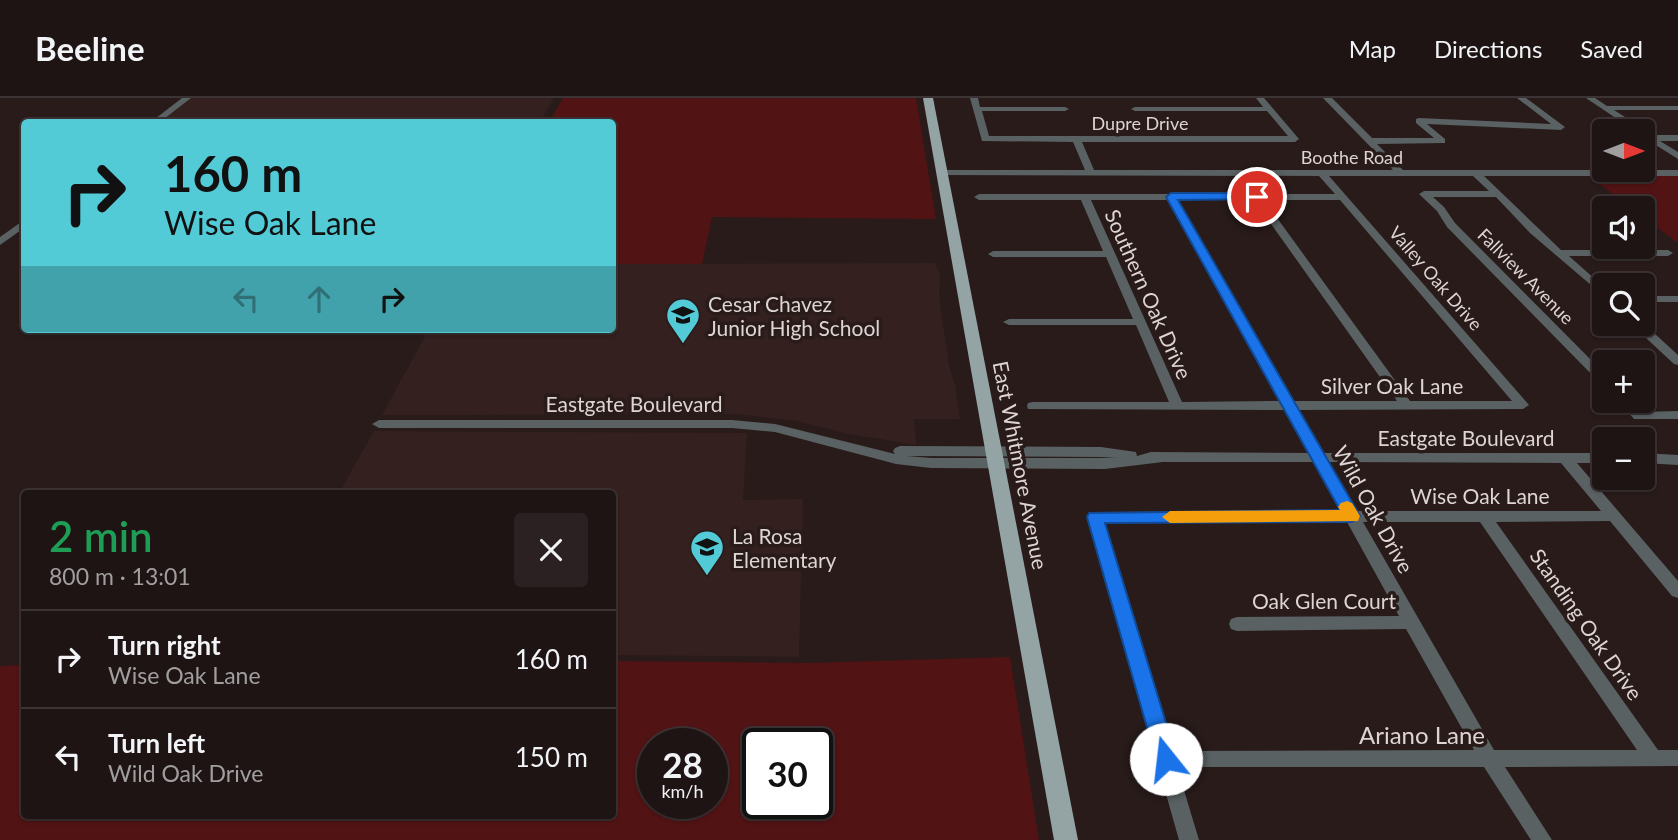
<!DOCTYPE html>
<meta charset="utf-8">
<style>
body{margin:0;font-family:Lato,sans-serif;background:#2b2122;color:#f1f3f6;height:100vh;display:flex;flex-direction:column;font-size:26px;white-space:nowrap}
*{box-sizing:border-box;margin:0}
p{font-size:23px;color:#a19ea0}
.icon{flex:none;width:38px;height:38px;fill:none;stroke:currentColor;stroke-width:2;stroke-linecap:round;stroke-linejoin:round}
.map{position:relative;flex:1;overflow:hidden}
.drawer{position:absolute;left:21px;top:392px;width:595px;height:329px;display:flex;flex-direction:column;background:#1e1414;border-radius:7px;box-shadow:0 2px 5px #0004,0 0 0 2px #3c3334}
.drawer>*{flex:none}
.banner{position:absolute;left:21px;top:21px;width:595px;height:214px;border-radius:7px;box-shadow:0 2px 5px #0004,0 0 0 2px #3c3334;background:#52cbd7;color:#111;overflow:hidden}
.needle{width:46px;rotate:90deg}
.buttons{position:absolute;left:1592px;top:21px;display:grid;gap:14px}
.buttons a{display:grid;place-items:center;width:63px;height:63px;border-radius:7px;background:#1e1414;box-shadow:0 2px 5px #0004,0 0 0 2px #3c3334;font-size:35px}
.speed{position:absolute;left:637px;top:630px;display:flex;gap:14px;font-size:35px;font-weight:700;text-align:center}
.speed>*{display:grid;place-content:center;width:91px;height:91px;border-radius:50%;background:#1e1414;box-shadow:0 2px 5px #0004,0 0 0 2px #3c3334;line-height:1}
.speed small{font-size:18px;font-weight:400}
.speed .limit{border:4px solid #111;border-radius:10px;background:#fff;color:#111}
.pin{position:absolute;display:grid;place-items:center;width:60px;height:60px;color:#fff;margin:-30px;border:4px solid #fff;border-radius:50%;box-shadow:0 2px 7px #0007}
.me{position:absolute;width:77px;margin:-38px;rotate:344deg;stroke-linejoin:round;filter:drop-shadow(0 0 5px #0008)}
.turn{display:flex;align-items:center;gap:24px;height:147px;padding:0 28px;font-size:32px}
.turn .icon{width:91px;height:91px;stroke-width:2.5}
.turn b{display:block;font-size:49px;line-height:60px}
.lanes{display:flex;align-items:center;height:66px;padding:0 28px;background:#0003;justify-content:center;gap:35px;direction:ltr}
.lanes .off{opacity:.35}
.round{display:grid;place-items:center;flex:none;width:74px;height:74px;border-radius:7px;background:#2b2122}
.summary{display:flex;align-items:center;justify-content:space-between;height:119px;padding:0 28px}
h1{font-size:42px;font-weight:600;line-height:52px;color:#1e9e55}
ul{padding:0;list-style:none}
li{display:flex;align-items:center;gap:21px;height:98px;padding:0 28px;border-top:2px solid #3c3334}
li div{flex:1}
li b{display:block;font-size:26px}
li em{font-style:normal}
header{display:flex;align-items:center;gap:42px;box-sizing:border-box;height:98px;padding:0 35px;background:#1e1414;border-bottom:2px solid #3c3334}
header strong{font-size:33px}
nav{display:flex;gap:38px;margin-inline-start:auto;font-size:24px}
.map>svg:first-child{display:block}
.built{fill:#34201e}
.green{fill:#511314;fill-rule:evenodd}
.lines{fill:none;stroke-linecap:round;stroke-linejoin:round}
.minor{fill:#596162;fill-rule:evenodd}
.major{fill:#94a4a5;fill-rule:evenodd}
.route{fill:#1a73e8;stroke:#114b97;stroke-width:2}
.slow{fill:#f59e0b}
.labels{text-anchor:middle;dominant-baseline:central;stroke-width:7;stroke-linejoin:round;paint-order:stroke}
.far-street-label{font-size:18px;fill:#ded4d3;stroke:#281b1a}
.street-label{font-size:21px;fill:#ded4d3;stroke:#281b1a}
.poi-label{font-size:21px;fill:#ded4d3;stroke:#281b1a;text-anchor:start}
.near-street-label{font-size:24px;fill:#ded4d3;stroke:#281b1a}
</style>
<header>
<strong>Beeline</strong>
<nav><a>Map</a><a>Directions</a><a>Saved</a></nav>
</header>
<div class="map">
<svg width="1678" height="742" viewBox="0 0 1678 742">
<rect width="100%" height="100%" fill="#281b1a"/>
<g class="built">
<polygon points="187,0 554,0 540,24 155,24"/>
<polygon points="935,165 940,175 939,200 949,268 955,287 960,321 914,321 916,347 849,336 797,323 736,316 382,317 429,231 612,231 613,166"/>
<polygon points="374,333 747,335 743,402 803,401 799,559 613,557 612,396 339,395"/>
</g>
<g class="green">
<polygon points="563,0 916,0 936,121 712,119 702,166 613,166 612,24 549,24"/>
<polygon points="1587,77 1678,77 1678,145 1643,119 1643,110 1632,110"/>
<path d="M1010,559L1039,742H0V568L24,567V718H612L613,563L807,565ZM653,646H712V705H653ZM758,646H817V705H758Z"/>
</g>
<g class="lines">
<g class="minor">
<polygon points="182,0 191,0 160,24 151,24"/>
<path d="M970,0H978L980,9H1065L1069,11L1065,13H982L989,38H1288L1267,13H1135L1131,11L1135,9H1263L1256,0H1264L1299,41L1295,44H1082L1094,72H1393L1323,0H1332L1372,40H1434L1416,25V21L1419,20L1551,26L1517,0H1526L1565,29L1561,32L1427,26L1445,41V45L1377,46L1403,72H1678V78H1484L1561,152H1668L1673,155L1668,158H1569L1605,190V199L1530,135L1496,99H1433L1444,109L1455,125L1605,276V287L1601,286L1447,129L1437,113L1419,96L1424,93H1489L1473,78H1329L1529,307L1523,311L1298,312L1323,355H1605V365H1577L1678,483V500L1672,498L1610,423L1496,424L1658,652H1678V668L1505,669L1552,742H1531L1484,669H1177L1199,742H1179L1088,419L1090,415L1095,414L1341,413L1314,364H1163L1105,371L931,370L896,366L775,334L732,330H379L372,326L379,322H732L775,326L895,356L893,353L895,350L900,348L1101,349L1136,354L1137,358L1151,354L1309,355L1285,312L1028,311L1027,308L1028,305L1033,304H1169L1136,227H1009L1003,224L1009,221H1133L1106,159H993L988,156L993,153H1103L1081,102H979L974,99L979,96H1335L1319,78L939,77L937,75L942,72H1085L1073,44L982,43ZM1091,102H1168L1280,303L1182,304ZM1177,102H1254L1397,303H1293ZM1264,102H1340L1512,303H1410ZM907,358L1101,359L1116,360H931ZM1328,364L1561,365L1601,413H1357ZM1104,424H1347L1399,518L1237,519L1231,521L1229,526L1231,531L1237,533L1406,531L1474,652L1172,653ZM1363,424H1480L1637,652H1494Z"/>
<polygon points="1586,0 1595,0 1607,8 1678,8 1678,12 1614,12 1653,37 1678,37 1678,43 1660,43 1678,54 1678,61 1643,39 1643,33 1635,33"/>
<polygon points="24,122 24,130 0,147 0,139"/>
<rect x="1643" y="198" width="35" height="6"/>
<polygon points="1643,225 1678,257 1678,267 1674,266 1631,226"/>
<polygon points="1618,303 1631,303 1642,314 1678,313 1678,321 1634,321"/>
<polygon points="1643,355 1678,357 1678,367 1643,365"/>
</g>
<polygon class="major" points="923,0 933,0 1078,742 1054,742"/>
</g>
<polygon class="route" points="1257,95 1261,96 1261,101 1178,102 1360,418 1352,424 1105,425 1177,661 1174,668 1166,671 1159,668 1156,661 1087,419 1089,415 1340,412 1166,99 1171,95"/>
<polygon class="slow" points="1347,403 1352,405 1360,418 1358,423 1170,425 1162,419 1170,413 1340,412 1338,409 1341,405"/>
<defs>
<g id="school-pin" transform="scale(1.75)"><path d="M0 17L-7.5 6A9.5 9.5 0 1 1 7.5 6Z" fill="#52cbd7" stroke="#281b1a"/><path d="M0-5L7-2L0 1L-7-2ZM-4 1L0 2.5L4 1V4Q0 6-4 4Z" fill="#111"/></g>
</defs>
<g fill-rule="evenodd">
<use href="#school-pin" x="683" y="217"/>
<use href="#school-pin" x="707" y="449"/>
</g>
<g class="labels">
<g class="far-street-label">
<text x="1140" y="25">Dupre Drive</text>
<text x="1352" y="59">Boothe Road</text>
<text transform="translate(1526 178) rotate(45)">Fallview Avenue</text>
<text transform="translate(1436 180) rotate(49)">Valley Oak Drive</text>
</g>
<g class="street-label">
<text transform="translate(1149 196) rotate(66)">Southern Oak Drive</text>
<text x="1392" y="287">Silver Oak Lane</text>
<text x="634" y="305">Eastgate Boulevard</text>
<text x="1466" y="339">Eastgate Boulevard</text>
<text transform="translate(1021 367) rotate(79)">East Whitmore Avenue</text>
<text x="1480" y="397">Wise Oak Lane</text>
<text transform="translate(1374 411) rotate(61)">Wild Oak Drive</text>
<text x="1324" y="502">Oak Glen Court</text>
<text transform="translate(1587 526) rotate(55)">Standing Oak Drive</text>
</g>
<g class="poi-label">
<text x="708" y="205">Cesar Chavez<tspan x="708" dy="24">Junior High School</tspan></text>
<text x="732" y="437">La Rosa<tspan x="732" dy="24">Elementary</tspan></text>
</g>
<g class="near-street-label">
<text x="1422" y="636">Ariano Lane</text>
</g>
</g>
</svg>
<div class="buttons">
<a><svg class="needle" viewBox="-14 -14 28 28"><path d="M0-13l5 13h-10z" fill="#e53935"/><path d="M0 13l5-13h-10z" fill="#a19ea0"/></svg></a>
<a><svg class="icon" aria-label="sound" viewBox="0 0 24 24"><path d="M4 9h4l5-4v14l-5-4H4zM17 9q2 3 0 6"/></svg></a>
<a><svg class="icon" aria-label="search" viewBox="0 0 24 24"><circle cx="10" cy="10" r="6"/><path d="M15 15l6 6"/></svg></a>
<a>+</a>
<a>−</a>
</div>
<div class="speed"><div>28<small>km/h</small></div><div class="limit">30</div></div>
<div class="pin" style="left:1257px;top:99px;background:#d93025"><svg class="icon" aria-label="arrive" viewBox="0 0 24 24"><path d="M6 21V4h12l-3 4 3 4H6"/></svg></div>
<svg class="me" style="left:1166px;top:661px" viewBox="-20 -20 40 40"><circle r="19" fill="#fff"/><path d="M0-13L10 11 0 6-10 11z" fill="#1a73e8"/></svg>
<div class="banner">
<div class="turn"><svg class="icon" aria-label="right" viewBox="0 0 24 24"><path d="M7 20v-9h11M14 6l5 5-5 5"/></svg><div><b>160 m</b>Wise Oak Lane</div></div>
<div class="lanes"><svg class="icon off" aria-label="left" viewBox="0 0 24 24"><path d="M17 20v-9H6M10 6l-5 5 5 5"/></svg><svg class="icon off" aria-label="ahead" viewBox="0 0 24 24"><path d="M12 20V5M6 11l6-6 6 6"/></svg><svg class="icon" aria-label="right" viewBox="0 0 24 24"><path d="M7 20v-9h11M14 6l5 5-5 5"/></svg></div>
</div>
<section class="drawer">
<div class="summary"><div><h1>2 min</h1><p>800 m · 13:01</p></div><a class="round"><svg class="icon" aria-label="close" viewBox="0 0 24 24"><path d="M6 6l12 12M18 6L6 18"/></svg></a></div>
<ul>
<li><svg class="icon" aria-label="right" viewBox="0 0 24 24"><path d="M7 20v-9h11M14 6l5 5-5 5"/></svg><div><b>Turn right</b><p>Wise Oak Lane</p></div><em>160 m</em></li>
<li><svg class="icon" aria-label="left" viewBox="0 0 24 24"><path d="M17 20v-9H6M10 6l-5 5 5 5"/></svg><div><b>Turn left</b><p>Wild Oak Drive</p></div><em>150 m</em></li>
</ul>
</section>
</div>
